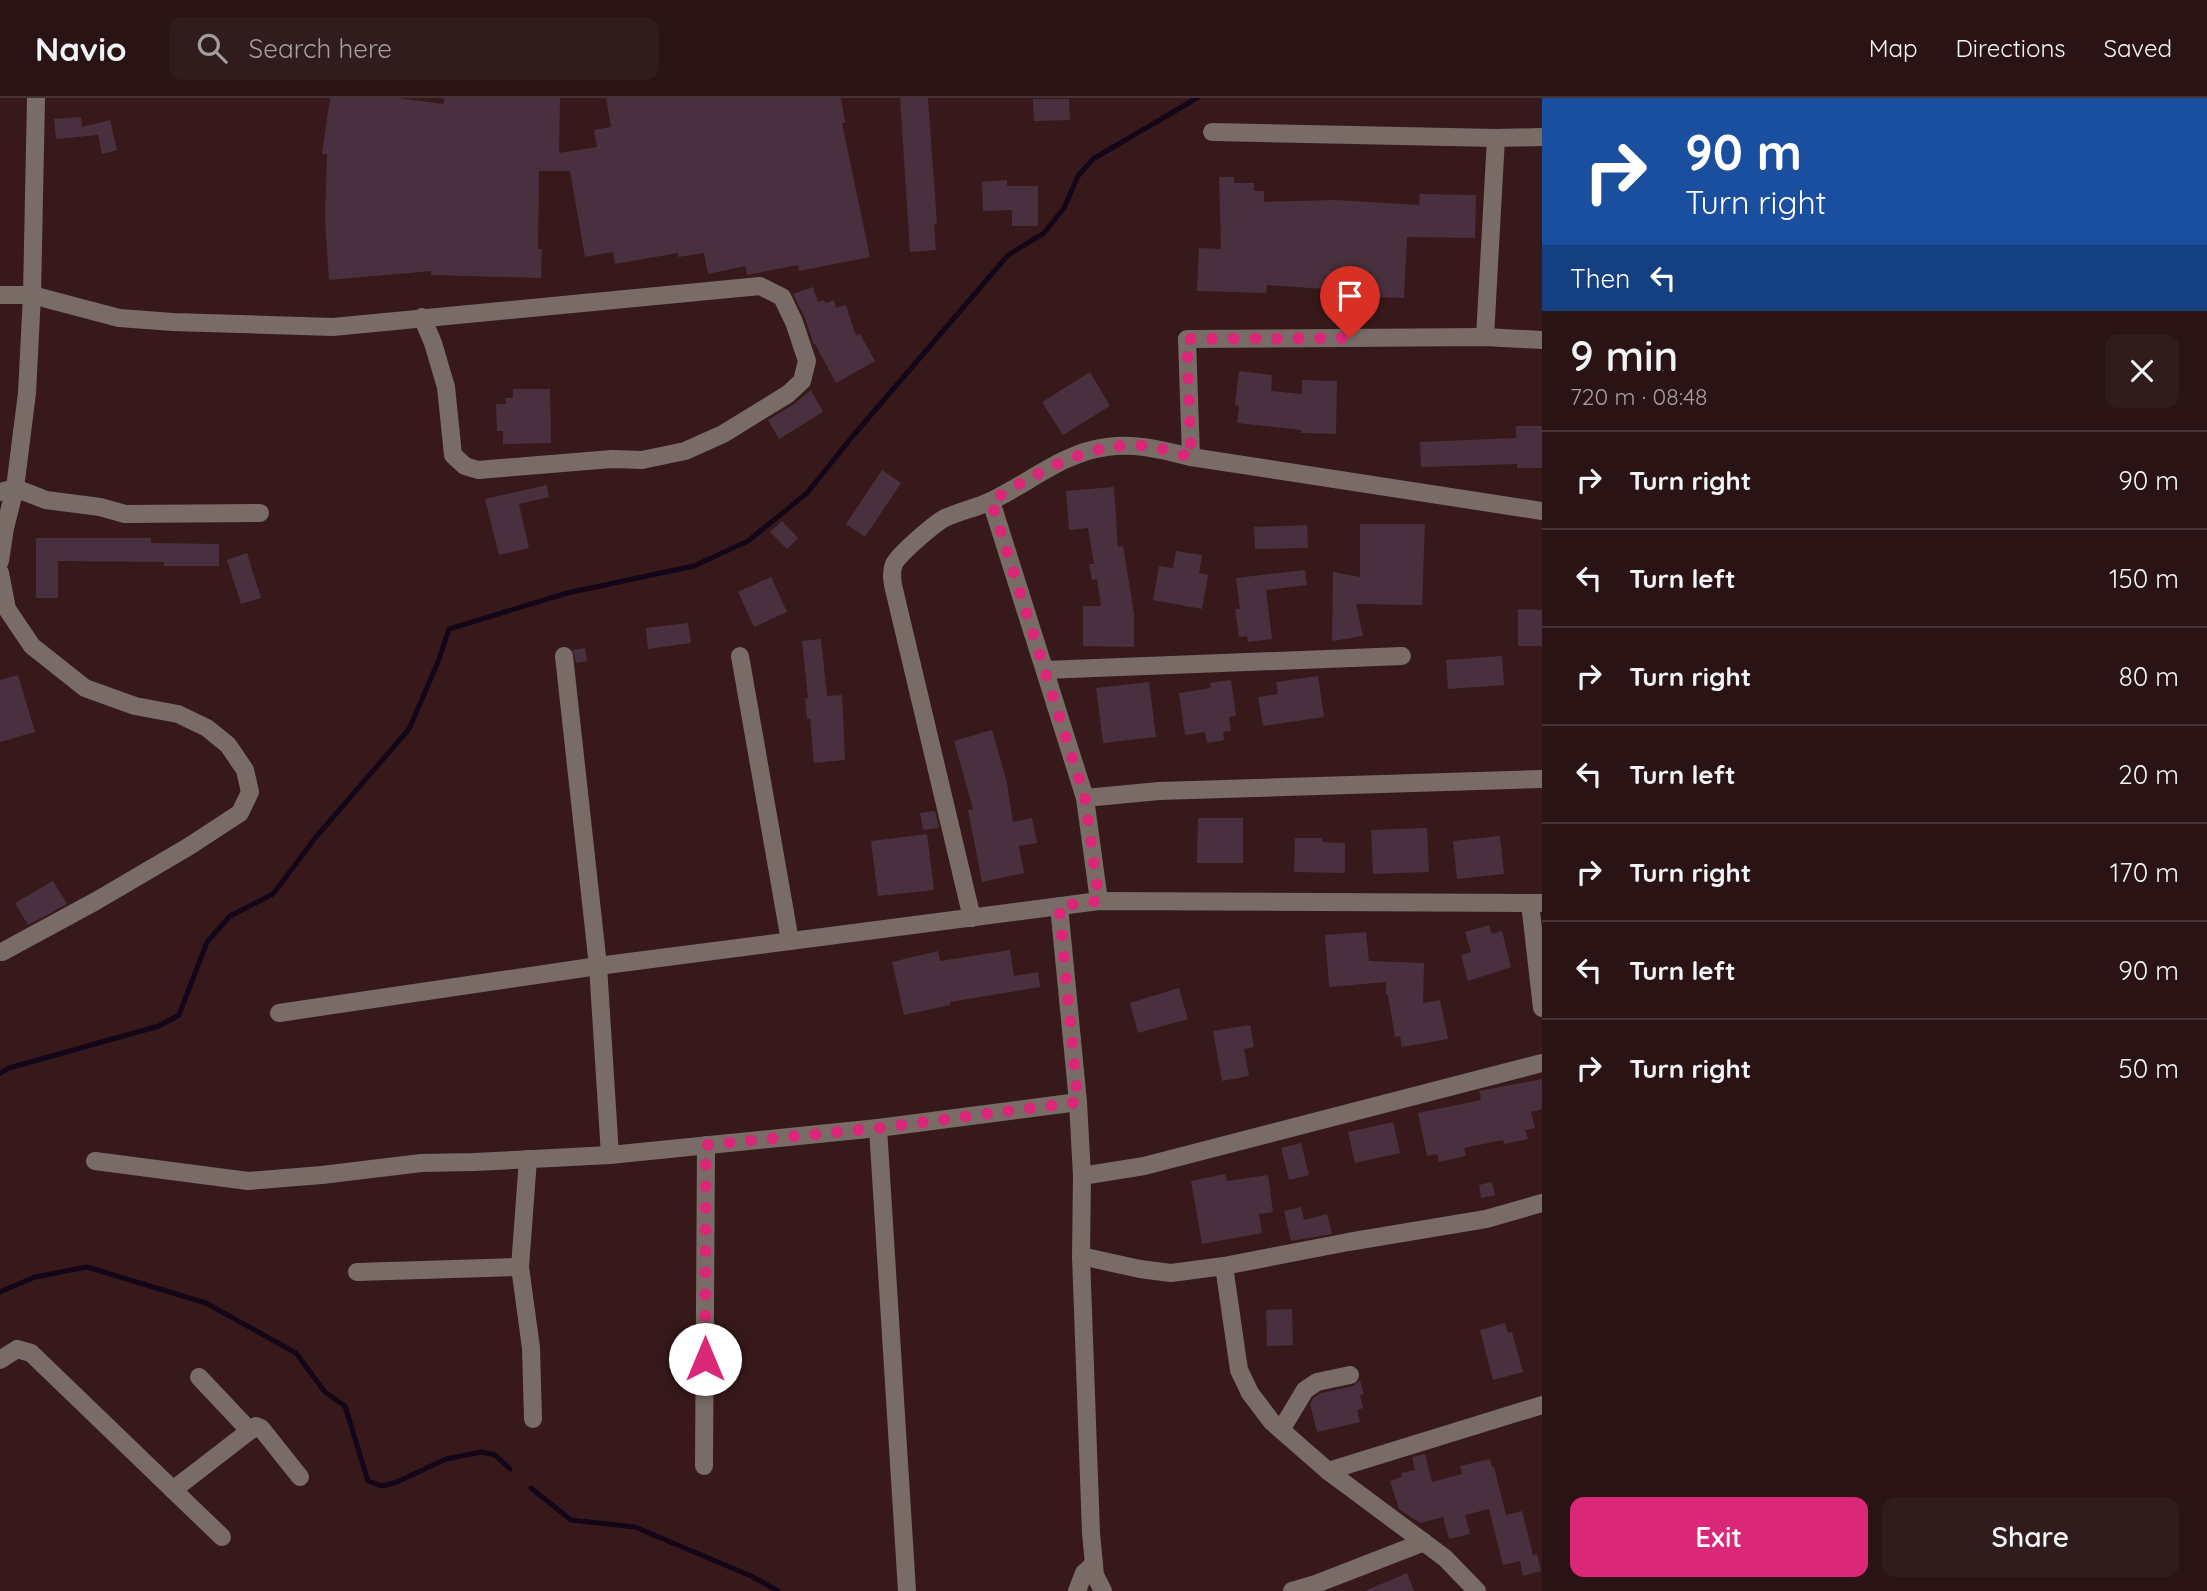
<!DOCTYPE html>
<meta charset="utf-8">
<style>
body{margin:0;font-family:Quicksand,sans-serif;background:#311c1d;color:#f1f3f6;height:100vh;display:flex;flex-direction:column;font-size:26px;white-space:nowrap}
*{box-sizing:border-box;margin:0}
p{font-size:23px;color:#a59ea0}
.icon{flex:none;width:38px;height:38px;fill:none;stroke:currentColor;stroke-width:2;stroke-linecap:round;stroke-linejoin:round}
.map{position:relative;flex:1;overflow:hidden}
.drawer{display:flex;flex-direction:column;background:#291314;width:665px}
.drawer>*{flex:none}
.top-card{background:#1a4fa0;color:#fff;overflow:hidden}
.pin{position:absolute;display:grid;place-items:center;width:60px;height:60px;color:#fff;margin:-72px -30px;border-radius:50% 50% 50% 0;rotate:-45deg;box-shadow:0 0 7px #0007}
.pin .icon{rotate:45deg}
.me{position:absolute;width:77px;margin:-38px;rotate:0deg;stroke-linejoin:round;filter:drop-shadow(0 0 5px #0008)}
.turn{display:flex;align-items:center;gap:24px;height:147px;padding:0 28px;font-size:32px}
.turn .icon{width:91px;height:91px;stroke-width:2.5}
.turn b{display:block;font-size:49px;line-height:60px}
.then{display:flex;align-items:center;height:66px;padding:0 28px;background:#0003;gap:14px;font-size:26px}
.round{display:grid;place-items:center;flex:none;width:74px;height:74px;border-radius:14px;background:#311c1d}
.overview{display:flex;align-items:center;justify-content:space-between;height:119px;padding:0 28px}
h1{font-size:42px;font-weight:600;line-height:52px}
.button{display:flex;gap:14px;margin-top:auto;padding:14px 28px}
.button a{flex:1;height:80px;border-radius:14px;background:#db2777;color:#fff;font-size:28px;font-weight:600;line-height:80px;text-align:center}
.button a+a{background:#311c1d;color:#f1f3f6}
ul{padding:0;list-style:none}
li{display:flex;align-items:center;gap:21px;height:98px;padding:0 28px;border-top:2px solid #453234}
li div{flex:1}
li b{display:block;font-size:26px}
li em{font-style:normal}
header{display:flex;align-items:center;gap:42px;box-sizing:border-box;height:98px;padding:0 35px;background:#291314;border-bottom:2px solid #453234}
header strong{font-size:33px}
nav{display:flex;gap:38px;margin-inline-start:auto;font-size:24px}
.search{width:490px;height:63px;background:#311c1d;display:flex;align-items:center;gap:18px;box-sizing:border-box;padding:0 24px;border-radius:14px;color:#a59ea0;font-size:26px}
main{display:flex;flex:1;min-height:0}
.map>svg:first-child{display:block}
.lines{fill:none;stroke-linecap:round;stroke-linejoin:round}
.stream{stroke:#130618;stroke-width:5}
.building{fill:#49303e}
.minor{stroke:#796c66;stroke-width:18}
.route{stroke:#db2777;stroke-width:12;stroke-dasharray:0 21.6}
</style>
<header>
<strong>Navio</strong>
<div class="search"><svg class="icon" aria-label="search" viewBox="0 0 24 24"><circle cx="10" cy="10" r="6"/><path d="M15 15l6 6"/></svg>Search here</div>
<nav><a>Map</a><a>Directions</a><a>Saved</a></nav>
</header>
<main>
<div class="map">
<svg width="1542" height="1493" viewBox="0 0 1542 1493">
<rect width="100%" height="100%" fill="#37191b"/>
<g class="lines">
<g class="stream">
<polyline points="0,975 9,970 159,928 179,917 207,844 230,818 273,796 316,739 409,631 438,564 449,531 567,495 694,468 748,443 807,395 852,339 1008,157 1044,135 1064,110 1078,78 1093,61 1197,0"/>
<polyline points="0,1194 35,1179 87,1169 206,1205 296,1255 325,1294 345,1308 368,1383 382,1388 397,1384 446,1361 482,1354 495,1357 510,1371"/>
<polyline points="531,1390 571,1422 635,1429 751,1478 778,1493"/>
</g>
</g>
<g class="building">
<polygon points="330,0 398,0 444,6 444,0 560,0 559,55 597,49 594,32 611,29 606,0 841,0 845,25 842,25 870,159 799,173 798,167 747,177 745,168 708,176 704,155 678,159 678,155 615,166 613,154 585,159 570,73 539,73 538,151 542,151 541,180 431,177 431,173 329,182 325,121 327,56 322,56"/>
<polygon points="900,0 928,0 937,126 934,126 936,152 910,154"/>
<polygon points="1033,1 1069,1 1070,22 1034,23"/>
<polygon points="81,19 82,29 110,22 117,52 102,56 98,37 56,41 54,21"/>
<polygon points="1219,79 1234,79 1234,85 1254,85 1254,93 1264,93 1264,104 1336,102 1419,107 1420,96 1476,97 1475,140 1407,139 1404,200 1354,198 1354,193 1267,187 1266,195 1197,193 1199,150 1221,151"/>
<polygon points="1007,82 1007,88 1038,88 1038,128 1012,128 1012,112 983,113 982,84"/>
<polygon points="813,189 818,204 824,202 826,205 834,202 836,210 846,207 856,238 860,236 875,263 836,285 815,246 814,247 805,220 793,196"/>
<polygon points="1239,273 1272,277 1271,293 1302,296 1302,282 1337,283 1336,336 1301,335 1301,332 1237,325 1239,308 1235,307"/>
<polygon points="1090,274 1110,308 1063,337 1042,304"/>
<polygon points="513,291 550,291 551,345 503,346 503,333 497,333 496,306 506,306 505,300 513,300"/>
<polygon points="811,292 823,314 779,341 768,322 794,306"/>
<polygon points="1516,328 1542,328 1542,370 1517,370 1517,366 1421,369 1420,344 1516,340"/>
<polygon points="882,372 901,385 865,439 846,426"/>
<polygon points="547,387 549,399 519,406 529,450 499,457 485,401"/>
<polygon points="1114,389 1118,449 1123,448 1134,516 1134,549 1083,548 1083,508 1101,508 1097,481 1092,482 1089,466 1094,466 1088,430 1069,432 1066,393"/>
<polygon points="782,423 798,440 787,451 770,434"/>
<polygon points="1360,426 1425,426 1422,507 1356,506 1363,538 1332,543 1333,474 1360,479"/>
<polygon points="1307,427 1308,450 1255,451 1254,429"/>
<polygon points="36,440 151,440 151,445 219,446 219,468 164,468 164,464 58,463 58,500 36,500"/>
<polygon points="1176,453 1202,457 1199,475 1208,477 1202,511 1153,502 1159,468 1173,470"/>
<polygon points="247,455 261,500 241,506 227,462"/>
<polygon points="1305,472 1307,487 1266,492 1272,541 1248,544 1247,538 1239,539 1235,511 1240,511 1236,480"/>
<polygon points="771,479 787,514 754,529 738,494"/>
<polygon points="1518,511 1542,512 1542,548 1518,548"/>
<polygon points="688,525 691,545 648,551 646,530"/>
<polygon points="821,541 827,598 842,597 845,662 814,665 810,621 807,621 805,600 808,600 802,543"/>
<polygon points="585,550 587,563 576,565 573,552"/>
<polygon points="1502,558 1504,587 1448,591 1446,562"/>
<polygon points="18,577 35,634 0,644 0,582"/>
<polygon points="1318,578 1324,619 1263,628 1258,599 1278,596 1276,584"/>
<polygon points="1231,582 1236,618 1229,619 1231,633 1223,634 1224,642 1207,645 1205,634 1185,637 1179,595 1211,590 1210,585"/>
<polygon points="1149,584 1156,639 1103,645 1096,590"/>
<polygon points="992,632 1007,685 1013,724 1032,720 1037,745 1019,748 1024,775 982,784 968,712 973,711 954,643"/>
<polygon points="935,713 939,730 923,732 920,715"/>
<polygon points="1198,720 1243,720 1243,765 1197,765"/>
<polygon points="1427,730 1429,774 1373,776 1371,732"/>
<polygon points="927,736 934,792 878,798 871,743"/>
<polygon points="1500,738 1504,776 1457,781 1453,743"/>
<polygon points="1295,740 1322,740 1322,744 1345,745 1345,775 1294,774"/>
<polygon points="53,783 67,806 28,827 15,805"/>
<polygon points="1489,827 1492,836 1502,833 1511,869 1468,883 1461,857 1471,854 1465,834"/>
<polygon points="1366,834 1369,863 1424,865 1423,905 1440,902 1448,941 1402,949 1400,938 1395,939 1388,897 1386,896 1386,884 1329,889 1325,837"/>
<polygon points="1010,852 1014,878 1038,874 1040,889 950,904 950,907 904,917 892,864 938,853 940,863"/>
<polygon points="1179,890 1188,921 1138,935 1130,905"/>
<polygon points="1250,927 1254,949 1244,951 1249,978 1222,983 1213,933"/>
<polygon points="1542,981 1542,1011 1531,1014 1535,1030 1525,1032 1528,1041 1504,1046 1503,1042 1464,1050 1466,1058 1439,1064 1437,1056 1427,1058 1418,1015 1481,1002 1479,993"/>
<polygon points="1393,1024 1400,1055 1355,1065 1348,1034"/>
<polygon points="1301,1045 1309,1077 1289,1082 1281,1050"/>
<polygon points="1225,1076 1227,1083 1268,1077 1273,1114 1259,1116 1262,1135 1202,1146 1191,1083"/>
<polygon points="1492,1084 1495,1097 1481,1100 1479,1087"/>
<polygon points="1301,1109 1304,1122 1327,1116 1332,1136 1291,1143 1284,1113"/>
<polygon points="1292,1211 1293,1247 1267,1248 1266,1212"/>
<polygon points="1505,1225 1508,1235 1512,1234 1523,1274 1493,1282 1480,1232"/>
<polygon points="1360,1282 1364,1296 1360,1297 1363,1310 1357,1312 1360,1324 1317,1334 1310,1306 1313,1300 1321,1295 1353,1288"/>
<polygon points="1425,1356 1432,1384 1462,1376 1460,1368 1490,1361 1492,1369 1494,1369 1506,1417 1522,1413 1533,1457 1537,1456 1541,1473 1523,1478 1520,1463 1503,1467 1489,1411 1465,1417 1470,1436 1449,1441 1443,1419 1420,1425 1399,1411 1390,1383 1402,1379 1401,1375 1415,1372 1412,1359"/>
<polygon points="1407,1475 1414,1493 1365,1493"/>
</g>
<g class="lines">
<g class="minor">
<polyline points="1212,34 1496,40 1542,39"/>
<polyline points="0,197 32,197 119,220 173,224 333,229 760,188 782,199 794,224 807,263 802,283 788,296 723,336 685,353 642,362 612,361 478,372 465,368 453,357 446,289 433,245 422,219"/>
<polyline points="1485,239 1496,40"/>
<polyline points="1191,359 1187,241 1485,239 1542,242"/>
<polyline points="0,394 15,390 46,402 100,409 125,416 260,415"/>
<polyline points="991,403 1085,700 1099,803"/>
<polyline points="0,463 5,430 15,390 27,295 32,197 36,0"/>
<polyline points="0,475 7,511 32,548 85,590 135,608 178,616 207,630 228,647 245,672 250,694 240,715 188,749 96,803 2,854"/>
<polyline points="564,558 598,868 610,1057"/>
<polyline points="740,558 790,843"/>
<polyline points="1045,572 1402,558"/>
<polyline points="1085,700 1159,693 1542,681"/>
<polyline points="1530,805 1542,910"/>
<polyline points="1059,808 1078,1004 1082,1078 1081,1158 1091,1435 1095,1477 1103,1493"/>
<path d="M972,820L893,487C892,480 891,473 894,466C899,456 935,425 945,420C960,413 976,410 991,403C1029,385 1064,354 1107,349C1137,345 1162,352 1191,359L1542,413"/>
<polyline points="279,915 598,868 1099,803 1542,805"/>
<polyline points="878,1030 907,1493"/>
<polyline points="528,1061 520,1169 531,1250 533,1321"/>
<polyline points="95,1063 248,1083 322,1077 421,1065 474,1064 610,1057 878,1030 1078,1004"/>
<polyline points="1082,1078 1144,1068 1542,965"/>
<polyline points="1081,1158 1140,1171 1171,1175 1224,1168 1348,1144 1486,1121 1542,1105"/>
<polyline points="1224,1168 1239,1272 1250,1295 1272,1324 1328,1373 1445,1460 1477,1493"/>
<polyline points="357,1174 520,1169"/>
<polyline points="0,1262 17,1251 31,1255 222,1439"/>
<polyline points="199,1279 249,1332"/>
<polyline points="1281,1332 1305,1292 1317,1284 1350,1277"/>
<polyline points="704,1368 706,1047"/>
<polyline points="1328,1373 1542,1307"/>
<polyline points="173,1392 256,1328 261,1330 300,1379"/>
<polyline points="1077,1493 1084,1475 1094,1466"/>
<polyline points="1292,1493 1316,1486 1424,1444"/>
</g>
</g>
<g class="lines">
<path class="route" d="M705,1261L706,1047L878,1030L1078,1004L1059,808L1099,803L1085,700L991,403C1039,374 1090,342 1149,348C1163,350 1177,356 1191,359L1187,241L1350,240"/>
</g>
</svg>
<div class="pin" style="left:1350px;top:240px;background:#d93025"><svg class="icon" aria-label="arrive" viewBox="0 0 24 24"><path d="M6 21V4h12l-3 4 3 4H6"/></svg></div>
<svg class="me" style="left:705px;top:1261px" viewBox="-20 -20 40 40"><circle r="19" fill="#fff"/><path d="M0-13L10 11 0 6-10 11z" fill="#db2777"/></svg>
</div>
<section class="drawer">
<div class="top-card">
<div class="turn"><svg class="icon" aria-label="right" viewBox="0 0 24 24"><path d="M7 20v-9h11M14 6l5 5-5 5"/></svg><div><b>90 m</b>Turn right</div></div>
<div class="then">Then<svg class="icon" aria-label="left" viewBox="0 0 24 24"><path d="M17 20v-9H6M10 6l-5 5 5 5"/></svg></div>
</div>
<div class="overview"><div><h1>9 min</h1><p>720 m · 08:48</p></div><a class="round"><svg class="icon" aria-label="close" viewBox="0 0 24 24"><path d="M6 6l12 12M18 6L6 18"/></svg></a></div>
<ul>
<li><svg class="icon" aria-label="right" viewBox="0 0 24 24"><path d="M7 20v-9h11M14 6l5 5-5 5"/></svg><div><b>Turn right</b></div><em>90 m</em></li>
<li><svg class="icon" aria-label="left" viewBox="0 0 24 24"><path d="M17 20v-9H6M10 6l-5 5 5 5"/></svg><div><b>Turn left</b></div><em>150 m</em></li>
<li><svg class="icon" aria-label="right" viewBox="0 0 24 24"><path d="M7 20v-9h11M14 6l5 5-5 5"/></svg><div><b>Turn right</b></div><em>80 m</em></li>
<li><svg class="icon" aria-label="left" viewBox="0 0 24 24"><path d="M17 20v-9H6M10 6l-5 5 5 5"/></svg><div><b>Turn left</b></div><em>20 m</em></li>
<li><svg class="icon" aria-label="right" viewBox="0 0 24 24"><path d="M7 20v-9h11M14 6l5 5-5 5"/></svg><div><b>Turn right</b></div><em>170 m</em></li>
<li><svg class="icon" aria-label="left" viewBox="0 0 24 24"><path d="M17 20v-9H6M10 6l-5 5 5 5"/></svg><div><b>Turn left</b></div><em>90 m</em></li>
<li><svg class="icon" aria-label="right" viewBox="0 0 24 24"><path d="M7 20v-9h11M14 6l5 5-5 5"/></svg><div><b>Turn right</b></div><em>50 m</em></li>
</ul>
<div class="button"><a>Exit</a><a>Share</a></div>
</section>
</main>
